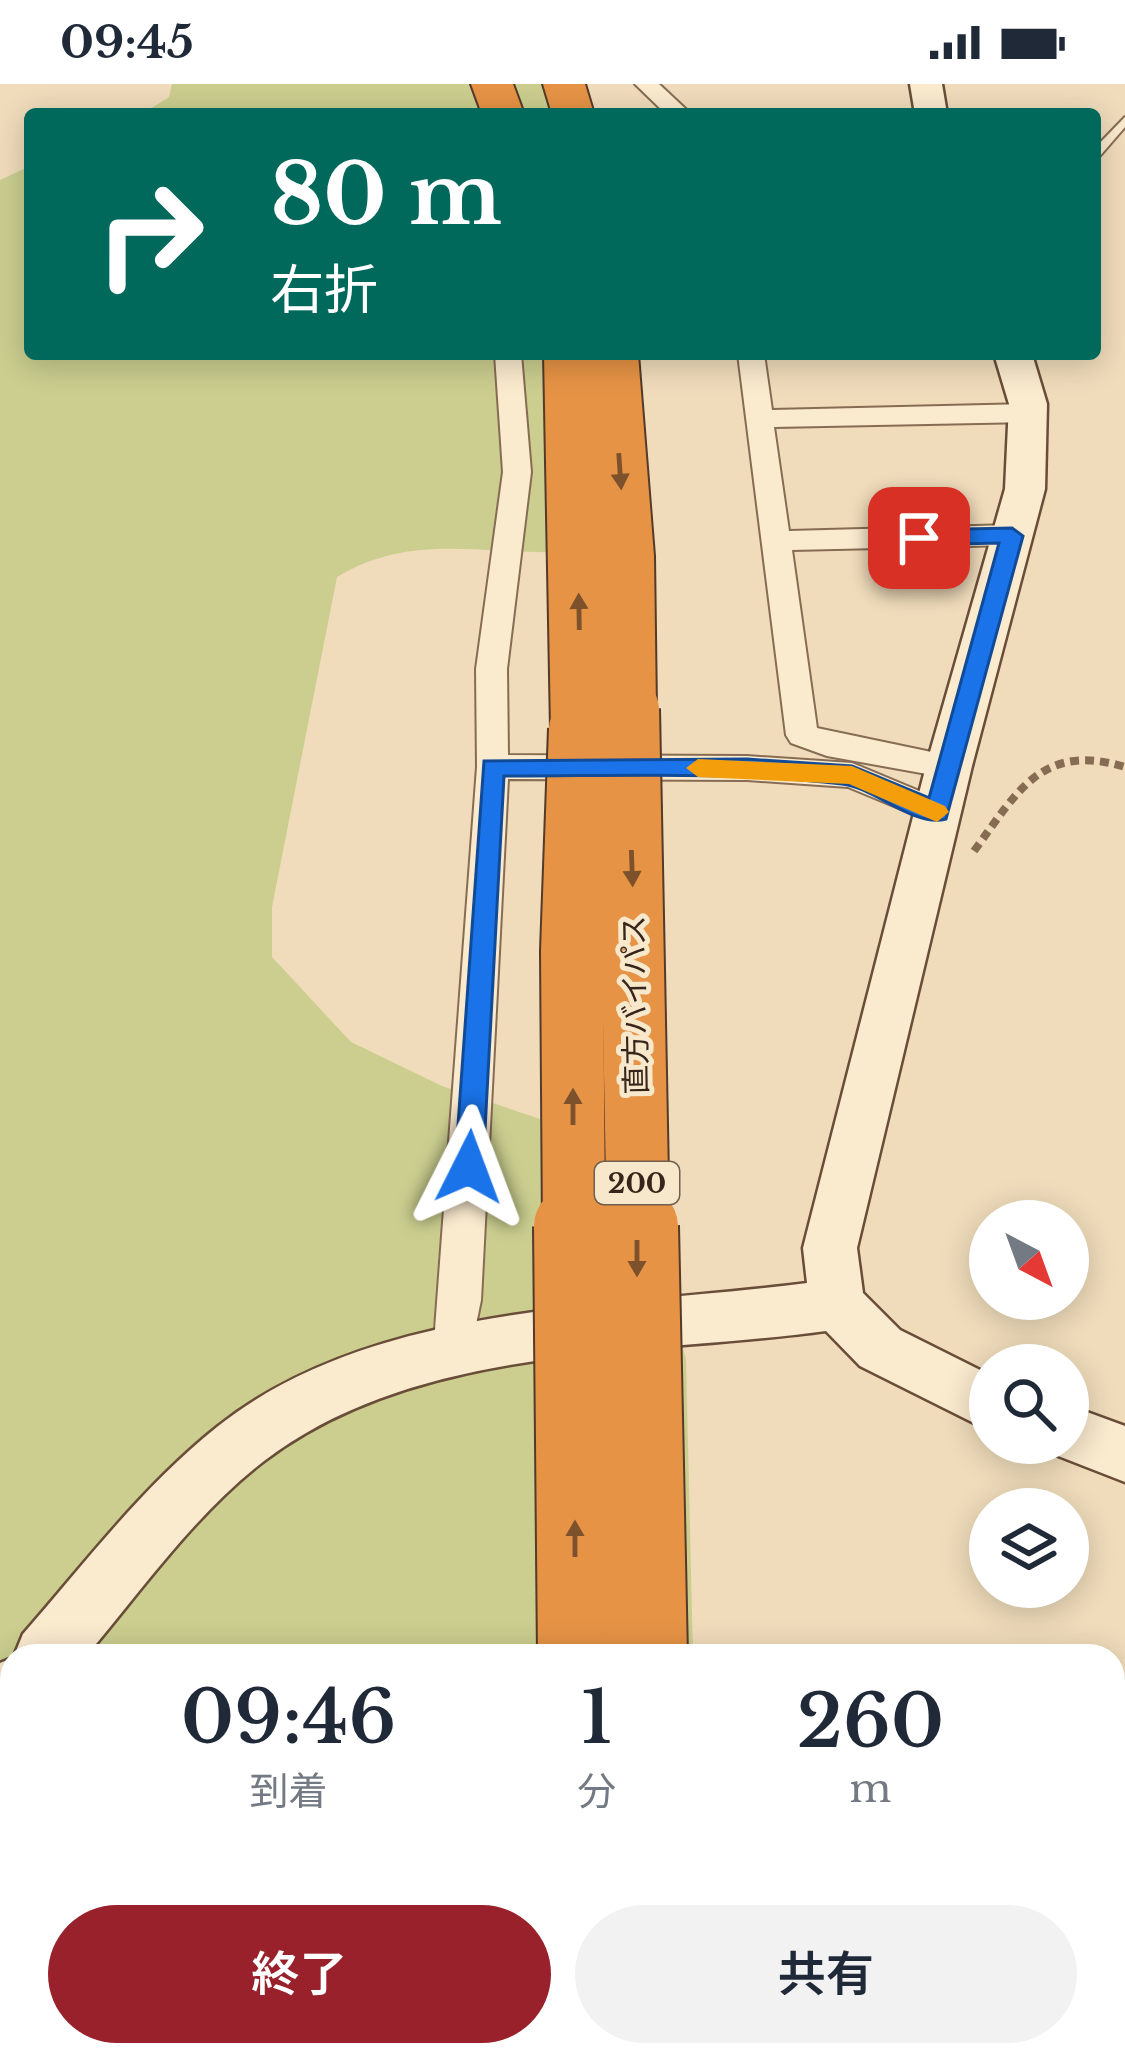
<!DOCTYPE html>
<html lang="ja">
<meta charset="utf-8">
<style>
body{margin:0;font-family:"Libre Baskerville","Noto Sans JP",serif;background:#f2f2f3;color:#1f2937;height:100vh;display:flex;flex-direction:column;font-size:45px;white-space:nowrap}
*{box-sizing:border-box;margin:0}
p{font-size:39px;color:#747a83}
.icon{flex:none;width:66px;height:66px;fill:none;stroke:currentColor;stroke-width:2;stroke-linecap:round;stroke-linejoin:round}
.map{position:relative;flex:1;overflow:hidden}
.sheet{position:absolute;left:0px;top:1560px;width:1125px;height:423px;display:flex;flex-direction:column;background:#fff;border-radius:36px 36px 0 0;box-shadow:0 6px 30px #0003}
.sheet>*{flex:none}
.top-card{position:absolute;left:24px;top:24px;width:1077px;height:252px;border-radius:12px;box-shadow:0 6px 30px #0003;background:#00695c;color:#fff;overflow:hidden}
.needle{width:78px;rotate:139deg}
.buttons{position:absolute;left:969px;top:1116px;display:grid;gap:24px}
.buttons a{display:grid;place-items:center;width:120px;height:120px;border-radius:50%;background:#fff;box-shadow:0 6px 30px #0003;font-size:60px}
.pin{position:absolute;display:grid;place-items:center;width:102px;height:102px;color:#fff;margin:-51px;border-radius:24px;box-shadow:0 6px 18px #0006}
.me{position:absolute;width:132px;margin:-66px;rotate:3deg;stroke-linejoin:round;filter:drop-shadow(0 0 9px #0008)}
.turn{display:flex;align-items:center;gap:42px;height:252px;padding:0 48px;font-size:54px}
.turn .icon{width:156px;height:156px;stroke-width:2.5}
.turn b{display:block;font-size:84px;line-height:102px}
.eta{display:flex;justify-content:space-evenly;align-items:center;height:204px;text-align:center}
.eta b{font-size:72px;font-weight:600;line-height:84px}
.cta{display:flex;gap:24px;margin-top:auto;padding:24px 48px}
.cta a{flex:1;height:138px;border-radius:72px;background:#99212b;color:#fff;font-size:48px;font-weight:600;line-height:138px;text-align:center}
.cta a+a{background:#f2f2f3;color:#1f2937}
.status{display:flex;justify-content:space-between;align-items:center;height:84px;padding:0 60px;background:#fff;direction:ltr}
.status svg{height:33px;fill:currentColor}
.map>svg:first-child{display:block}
.green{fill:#cbce8f}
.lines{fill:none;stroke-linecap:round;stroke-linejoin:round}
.lane-casing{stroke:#876c54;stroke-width:4}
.street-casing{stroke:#876c54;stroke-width:4}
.secondary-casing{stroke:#694d38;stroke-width:5}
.highway-casing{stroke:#543a29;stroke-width:4}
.path{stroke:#876c54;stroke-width:8;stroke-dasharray:9 6;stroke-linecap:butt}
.lane{fill:#faeace;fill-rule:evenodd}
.street{fill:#faeace;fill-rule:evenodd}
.secondary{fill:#faeace;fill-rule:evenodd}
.highway{fill:#e69345;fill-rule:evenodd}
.highway-bridge-far1-casing{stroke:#543a29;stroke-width:66;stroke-linecap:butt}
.highway-bridge-casing{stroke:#543a29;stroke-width:84;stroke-linecap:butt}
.highway-bridge-far1{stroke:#e69345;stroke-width:62}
.highway-bridge{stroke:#e69345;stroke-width:80}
.oneway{fill:#7c512b}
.route{fill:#1a73e8;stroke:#114b97;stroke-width:3}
.slow{fill:#f59e0b}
.labels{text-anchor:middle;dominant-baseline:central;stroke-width:10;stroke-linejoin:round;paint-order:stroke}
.shield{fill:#f7e7cb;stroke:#6f5f4f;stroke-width:3}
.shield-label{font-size:27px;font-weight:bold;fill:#35251a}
.street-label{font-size:30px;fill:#35251a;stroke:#f7e7cb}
</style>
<div class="status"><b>09:45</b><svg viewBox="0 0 49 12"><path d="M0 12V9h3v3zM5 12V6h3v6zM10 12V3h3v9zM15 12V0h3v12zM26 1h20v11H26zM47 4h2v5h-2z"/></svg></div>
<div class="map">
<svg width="1125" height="1982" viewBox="0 0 1125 1982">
<rect width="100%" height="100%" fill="#f0dcbb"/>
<g class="green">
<polygon points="172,0 549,0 557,30 142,30 169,13"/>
<path d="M30,82V270H622L558,468C477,470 410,449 337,493L272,823V873L351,958L442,1002L573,1046L617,1086L650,1150L686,1275L693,1572H12V1971H704V1982H0V96Z"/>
</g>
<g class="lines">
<g class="lane-casing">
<polygon id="lane" points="1125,33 1125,43 1099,73 1095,75 1095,64"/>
</g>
<g class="street-casing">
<g id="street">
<polygon points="635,0 659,0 691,30 666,30"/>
<polygon points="495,270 521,270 531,388 507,585 508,671 747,672 852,679 948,719 953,728 937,740 848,703 747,696 508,695 481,1216 467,1285 453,1290 439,1285 433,1272 477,683 476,585 503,388"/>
<polygon points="738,270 764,270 772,326 1029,320 1043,329 1029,338 774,343 789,447 1012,441 1026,451 1012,461 792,466 817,644 960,674 965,682 960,690 949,694 827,672 791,659 786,651"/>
</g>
</g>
<g class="secondary-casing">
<g id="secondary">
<polygon points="910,0 942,0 947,30 915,30"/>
<path d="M994,270H1032L1047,320L1045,405L972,682L857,1164L863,1209L900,1246L990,1291V1347L860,1282L826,1247C642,1272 418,1259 264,1377C194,1431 142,1506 86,1572H14L23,1550C85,1479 143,1402 217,1343C374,1217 617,1224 807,1199L803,1164L926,682L1005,405L1009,320Z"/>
<polygon points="1068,1321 1125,1342 1125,1398 1048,1368 1043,1359 1068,1359"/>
<polygon points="12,1574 12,1641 0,1645 0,1579"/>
</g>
</g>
<g class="highway-casing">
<g id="highway">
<polygon points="471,0 513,0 524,30 482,30"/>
<polygon points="543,0 585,0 594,30 552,30"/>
<polygon points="544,270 638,270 654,472 656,625 648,640 628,646 608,640 600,660 580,666 560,660 551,645"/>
<rect x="548" y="1971" width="90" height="11"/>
<polygon points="651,1971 741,1971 743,1982 653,1982"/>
</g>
</g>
<path class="path" d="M974,767C1018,707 1042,658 1125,683"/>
<use href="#lane" class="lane"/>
<use href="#street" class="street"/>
<use href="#secondary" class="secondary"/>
<use href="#highway" class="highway"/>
<g class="highway-bridge-far1-casing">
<g id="highway-bridge-far1">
<polyline points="628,625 638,1145"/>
<polyline points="574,1145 572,867 580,645"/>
</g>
</g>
<g class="highway-bridge-casing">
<g id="highway-bridge">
<polyline points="574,1142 578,1572"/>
<polyline points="638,1142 647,1572"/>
</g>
</g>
<use href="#highway-bridge-far1" class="highway-bridge-far1"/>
<use href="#highway-bridge" class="highway-bridge"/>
</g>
<defs><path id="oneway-solid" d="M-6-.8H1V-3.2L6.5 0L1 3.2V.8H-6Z" transform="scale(3)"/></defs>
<g class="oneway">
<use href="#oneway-solid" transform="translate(620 387) rotate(86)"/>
<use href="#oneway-solid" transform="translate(579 528) rotate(-91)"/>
<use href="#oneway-solid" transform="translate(632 784) rotate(88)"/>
<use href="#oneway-solid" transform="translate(573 1023) rotate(-90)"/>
<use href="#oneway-solid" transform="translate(637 1174) rotate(90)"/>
<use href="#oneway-solid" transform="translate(575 1455) rotate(-90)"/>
</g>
<path class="route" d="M1012,444L1023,452L946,735C914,744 874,703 842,700C730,687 616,692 504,692L483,1083L479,1091H459L455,1083L484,677L747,675L852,682L929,714L999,459L919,461L908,454L919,446Z"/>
<polygon class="slow" points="698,675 852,682 945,722 949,728 937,738 849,700 698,693 686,684"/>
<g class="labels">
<rect class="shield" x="595" y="1078" width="84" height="42" rx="9"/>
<g class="shield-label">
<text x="637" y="1099">200</text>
</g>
<g class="street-label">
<text transform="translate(635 921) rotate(-91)">直方バイパス</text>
</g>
</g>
</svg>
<div class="buttons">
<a><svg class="needle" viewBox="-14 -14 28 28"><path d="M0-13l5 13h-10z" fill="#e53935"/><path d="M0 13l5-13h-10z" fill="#747a83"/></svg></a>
<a><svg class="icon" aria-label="search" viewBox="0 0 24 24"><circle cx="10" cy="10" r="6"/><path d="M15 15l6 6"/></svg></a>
<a><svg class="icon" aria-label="layers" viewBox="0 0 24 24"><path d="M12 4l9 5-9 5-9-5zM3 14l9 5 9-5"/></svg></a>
</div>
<div class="pin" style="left:919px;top:454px;background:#d93025"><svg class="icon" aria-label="arrive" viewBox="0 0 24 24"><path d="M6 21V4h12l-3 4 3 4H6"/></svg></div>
<svg class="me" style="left:469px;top:1083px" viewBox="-20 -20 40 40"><path d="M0-17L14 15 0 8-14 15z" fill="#1a73e8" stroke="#fff" stroke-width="4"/></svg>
<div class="top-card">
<div class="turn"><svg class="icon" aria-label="right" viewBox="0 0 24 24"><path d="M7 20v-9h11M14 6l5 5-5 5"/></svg><div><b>80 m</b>右折</div></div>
</div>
<section class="sheet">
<div class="eta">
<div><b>09:46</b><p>到着</p></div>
<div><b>1</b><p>分</p></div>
<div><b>260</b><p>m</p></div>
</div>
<div class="cta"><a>終了</a><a>共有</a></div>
</section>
</div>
